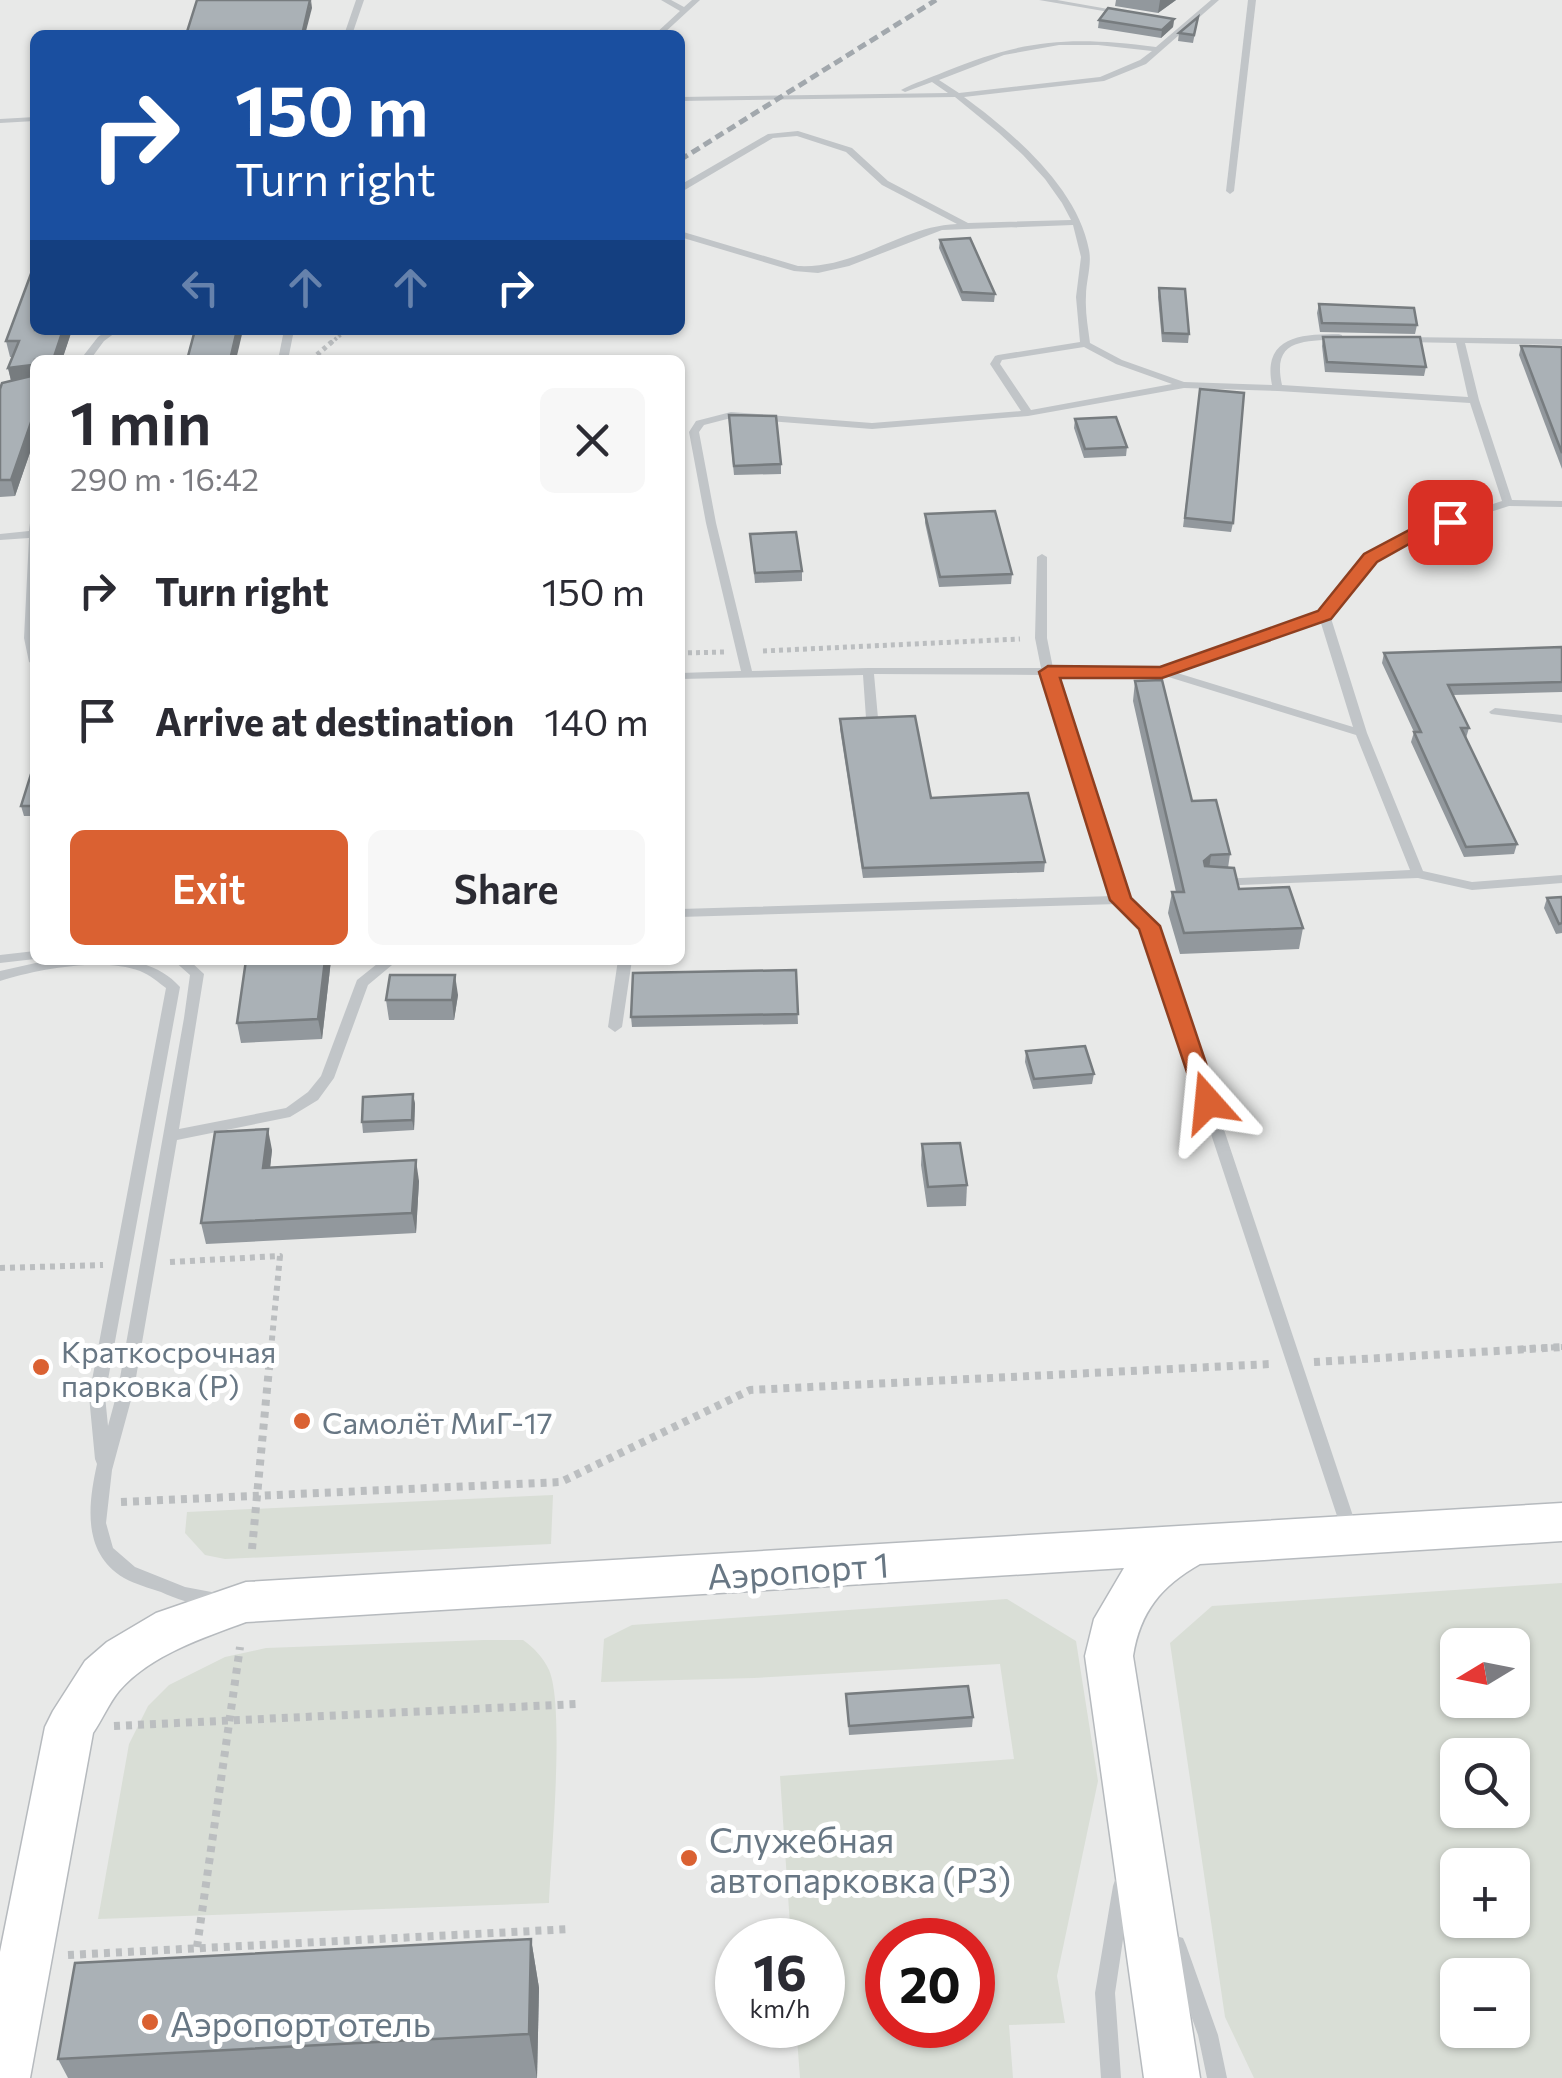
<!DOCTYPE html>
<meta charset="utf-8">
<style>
body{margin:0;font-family:Commissioner,sans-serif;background:#f7f7f7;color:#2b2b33;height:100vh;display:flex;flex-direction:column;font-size:38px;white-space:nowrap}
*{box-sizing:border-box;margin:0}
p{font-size:32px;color:#7c7c81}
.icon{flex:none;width:55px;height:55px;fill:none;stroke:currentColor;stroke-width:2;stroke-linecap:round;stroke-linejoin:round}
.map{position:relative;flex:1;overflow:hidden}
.panel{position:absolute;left:30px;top:355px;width:655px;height:610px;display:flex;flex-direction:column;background:#fff;border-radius:15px;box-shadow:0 2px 8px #0004}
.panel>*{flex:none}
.banner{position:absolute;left:30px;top:30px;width:655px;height:305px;border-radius:15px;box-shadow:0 2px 8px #0004;background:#1a4fa0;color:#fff;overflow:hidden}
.needle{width:65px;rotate:260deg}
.fabs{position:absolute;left:1440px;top:1628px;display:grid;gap:20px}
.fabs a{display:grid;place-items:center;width:90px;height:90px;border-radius:15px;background:#fff;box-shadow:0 2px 8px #0004;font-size:50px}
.speed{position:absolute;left:715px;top:1918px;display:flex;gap:20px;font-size:50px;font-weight:700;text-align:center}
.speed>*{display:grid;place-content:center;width:130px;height:130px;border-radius:50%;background:#fff;box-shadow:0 2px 8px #0004;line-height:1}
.speed small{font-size:25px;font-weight:400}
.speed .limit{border:15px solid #d22;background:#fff;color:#111}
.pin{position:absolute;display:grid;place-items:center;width:85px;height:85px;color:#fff;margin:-42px;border-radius:20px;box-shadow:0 5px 15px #0006}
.me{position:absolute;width:110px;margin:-55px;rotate:342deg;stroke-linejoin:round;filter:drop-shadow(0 0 8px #0008)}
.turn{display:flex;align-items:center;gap:35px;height:210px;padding:0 40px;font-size:45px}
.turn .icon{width:130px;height:130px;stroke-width:2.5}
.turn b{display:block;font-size:70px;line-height:85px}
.lanes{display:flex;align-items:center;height:95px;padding:0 40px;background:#0003;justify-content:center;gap:50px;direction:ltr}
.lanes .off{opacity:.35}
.round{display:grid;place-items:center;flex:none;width:105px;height:105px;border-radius:15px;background:#f7f7f7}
.summary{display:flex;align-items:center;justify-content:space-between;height:170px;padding:0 40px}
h1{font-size:60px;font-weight:600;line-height:75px}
.button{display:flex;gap:20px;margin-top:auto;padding:20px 40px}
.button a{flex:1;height:115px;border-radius:15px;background:#da6132;color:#fff;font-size:40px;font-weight:600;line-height:115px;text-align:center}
.button a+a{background:#f7f7f7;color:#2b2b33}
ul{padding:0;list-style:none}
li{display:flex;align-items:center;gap:30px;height:130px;padding:0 40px}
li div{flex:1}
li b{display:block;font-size:38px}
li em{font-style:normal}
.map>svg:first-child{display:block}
.built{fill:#e8e9e8;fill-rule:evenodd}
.green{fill:#d9ded6;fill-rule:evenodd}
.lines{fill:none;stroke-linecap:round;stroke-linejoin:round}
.secondary-casing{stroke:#b6babe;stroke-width:3}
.path-far3{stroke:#bbbec0;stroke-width:4;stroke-dasharray:2.5 2.5;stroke-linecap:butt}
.path-far2{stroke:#bbbec0;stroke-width:5;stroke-dasharray:4 4;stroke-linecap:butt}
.path-far1{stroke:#bbbec0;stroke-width:6;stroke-dasharray:5 5;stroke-linecap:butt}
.path{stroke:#bbbec0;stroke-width:8;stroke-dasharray:6 6;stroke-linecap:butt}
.service{fill:#c1c5c8;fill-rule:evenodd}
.secondary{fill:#fff;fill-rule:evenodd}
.rail{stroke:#a2a8ad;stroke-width:5;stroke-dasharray:9 5;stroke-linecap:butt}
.wall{fill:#92989d}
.shaded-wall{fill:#777c7f}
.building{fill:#aab1b6;stroke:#777c7f;stroke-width:2.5}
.route{fill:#da6132;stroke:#8e3f20;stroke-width:2.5}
.poi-dot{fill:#da6132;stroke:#fff;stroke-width:4}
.labels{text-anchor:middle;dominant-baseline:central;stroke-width:10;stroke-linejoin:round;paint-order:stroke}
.poi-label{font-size:30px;fill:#687784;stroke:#fff;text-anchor:start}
.near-street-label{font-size:35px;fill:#687784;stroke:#fff}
.near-poi-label{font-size:35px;fill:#687784;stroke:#fff;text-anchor:start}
</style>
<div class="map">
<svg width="1562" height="2078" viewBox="0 0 1562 2078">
<rect width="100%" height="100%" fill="#f7f8f5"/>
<path class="built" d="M0,0H1562V2078H0ZM35,35H680V330H35ZM35,360H680V960H35ZM1458,1645H1512V1700H1458ZM1458,1755H1512V1810H1458ZM1458,1865H1512V1920H1458ZM738,1940H822V2025H738ZM888,1940H972V2025H888ZM1458,1975H1512V2030H1458Z"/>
<g class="green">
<polygon points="553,1495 551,1544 225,1559 205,1555 185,1533 187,1512"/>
<path d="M1562,1583V2078H1254L1225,2017L1170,1643L1212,1606ZM1512,1645V1700H1458V1645ZM1512,1755V1810H1458V1755ZM1512,1865V1920H1458V1865ZM1458,1975H1512V2030H1458Z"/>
<path d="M1007,1599L1076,1641L1098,1781L1057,1976L1065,2023L1009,2025L1013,2078H800L796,2025H822V1940H791L780,1776L1014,1759L1000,1664L754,1678L601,1682L604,1639L632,1625ZM888,1940H972V2025H888Z"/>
<path d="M484,1640H523C534,1648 543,1657 549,1670C565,1706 551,1856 549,1903L98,1919L129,1744L148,1706L169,1685L225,1657L266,1648Z"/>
</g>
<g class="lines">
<g class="secondary-casing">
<path id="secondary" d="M1562,1503V1541L1200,1564C1161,1586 1140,1612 1133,1656L1200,2078H1144L1085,1656L1094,1619L1124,1568L246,1622C203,1638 150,1655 119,1691C109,1703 102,1720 93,1733L30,2078H0V1952L45,1727L53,1711L85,1661L107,1642L156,1613L246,1582Z"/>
</g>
<polyline class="path-far3" points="331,343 346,330"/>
<g class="path-far2">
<polyline points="311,360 334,340"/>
<polyline points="763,651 1020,639"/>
<polyline points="680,653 725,652"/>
</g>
<g class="path-far1">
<polyline points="170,1262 280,1256 271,1349"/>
<polyline points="0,1268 103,1265"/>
<polyline points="1521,1349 1562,1347"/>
</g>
<g class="path">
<polyline points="1314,1362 1562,1347"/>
<polyline points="121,1502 561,1482 750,1390 1271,1364"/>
<polyline points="252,1549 271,1347"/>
<polyline points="114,1726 577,1704"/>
<polyline points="197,1947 240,1647"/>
<polyline points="68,1955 571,1929"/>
</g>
<g class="service">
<polygon points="356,0 364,0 352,35 344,35"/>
<polygon points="661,0 671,0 684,7 692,0 700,0 662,35 654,35 680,11"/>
<polygon points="1039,0 1057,0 1125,12 1121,14"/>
<path d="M1211,0H1219L1146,64L1104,81L964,97C1012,132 1078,188 1089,250C1092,265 1086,281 1086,296C1085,312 1088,327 1090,343L1122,360L1184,382L1272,385C1262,336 1302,334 1339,334L1342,335V339C1307,342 1271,336 1282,385L1468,397L1456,343L1405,342L1402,341V337L1562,339V345L1465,343L1479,400L1512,500L1562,501V507L1509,506L1425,533L1374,560L1330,615L1367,733L1423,871L1472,882L1562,875V883L1472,890L1418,878L1215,886L1214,883L1220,879L1410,870L1356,735L1162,675H1055L1127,898L1156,926L1358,1531L1356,1536L1350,1538L1344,1536L1342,1531L1143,928L1118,904L680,917V909L1113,896L1043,675L874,674L878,718L872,722L866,718L863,675L680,679V673L741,671L706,523L689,432L696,421L731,412L872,423L1021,411L990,364L995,356L998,355L1080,342L1076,297L1081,257L1073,225L942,230L849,266L818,273L794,271L680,237V231L798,266C858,269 901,226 957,224L882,185L846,152L797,136L773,138L683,191L680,192V185L768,134L798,131L852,148L888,181L968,223L1071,220L1062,203L1045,179L1023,155L999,133L955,97L680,101V97L948,93L932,82L905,92L901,90C914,83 930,78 944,72C1024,39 1071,36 1156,47ZM1059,45H1098L1152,51L1140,60L1100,77L959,93L939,80L1004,55ZM1084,347L1116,364L1172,384L1031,410L1000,364L1002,360ZM1184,388L1278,391L1470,403L1502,501L1417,529L1366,556L1320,613L1161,669L1053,668L1047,638V557L1042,554L1037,557L1035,638L1041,668H868L752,671L716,523L699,432L704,425L731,418L872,429L1028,416ZM1320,620L1353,727L1174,672Z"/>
<polygon points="1248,0 1256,0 1234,191 1230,194 1226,191"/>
<polygon points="35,117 35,121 0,123 0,119"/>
<polygon points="108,330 119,330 104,341 90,360 80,360 98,337"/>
<polygon points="284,330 294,330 288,360 278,360"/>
<polygon points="35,520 35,665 29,662 24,638 29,538 0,540 0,534 29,531 30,523"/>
<polygon points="1495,708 1562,715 1562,723 1491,714 1489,712"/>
<polygon points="35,951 35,959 0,963 0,955"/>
<path d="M49,960C94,960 147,950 180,987L105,1396L108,1426L118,1389L184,1018L190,975L173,960H189L204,974L179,1129L286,1108L308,1092L321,1076L357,980L382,960H398L368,985L334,1078L318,1100L290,1117L177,1140L134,1389L112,1470L106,1523L113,1548L135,1567L185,1587L222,1594L225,1599L222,1604C202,1609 179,1600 161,1592C149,1588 135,1584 124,1578C82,1553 88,1505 97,1464L95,1459L89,1396L166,988C158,982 150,975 140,971C103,957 37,969 0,981V971Z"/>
<polygon points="618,960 632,960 622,1027 615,1032 608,1027"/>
<polygon points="1122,1877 1129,1880 1131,1886 1115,1993 1121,2078 1101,2078 1095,1993 1113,1886 1115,1880"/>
<polygon points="1176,1936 1183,1938 1186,1945 1218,2035 1227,2078 1207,2078 1198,2035 1166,1945 1169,1938"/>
</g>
<use href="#secondary" class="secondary"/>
<polyline class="rail" points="680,160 936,0"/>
</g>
<g class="wall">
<polygon points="1116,0 1176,0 1158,13 1115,6"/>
<polygon points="1198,17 1193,43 1178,41 1179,33"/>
<polygon points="1174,19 1173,27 1161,38 1098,28 1099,20"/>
<polygon points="940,240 995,294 994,302 962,301 939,248"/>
<polygon points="1159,288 1189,334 1188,343 1162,342 1158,297"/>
<polygon points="1319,304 1417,325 1415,334 1320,332 1317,313"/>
<polygon points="35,330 72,330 62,360 35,360 35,438 15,496 0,497 0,389 11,381 8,368 13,357 10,357 6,341"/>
<polygon points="1323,337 1426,367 1424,376 1325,372 1322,346"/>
<polygon points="1521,346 1562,347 1562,469 1519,355"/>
<polygon points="1200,389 1233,523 1231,532 1183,527"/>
<polygon points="1075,419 1127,447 1126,456 1084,458 1074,428"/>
<polygon points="729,424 781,464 781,474 734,475"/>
<polygon points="925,514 1012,574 1011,584 939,587 925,523"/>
<polygon points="750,534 802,571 802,581 755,583"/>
<polygon points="1562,647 1562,692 1453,695 1469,728 1466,738 1517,844 1514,854 1464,857 1411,742 1414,732 1382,663 1384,653"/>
<polygon points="1135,681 1192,801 1230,854 1228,868 1239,889 1303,928 1299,949 1180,954 1168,913 1172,892 1176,892 1133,701"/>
<polygon points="840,719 931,798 1045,862 1044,872 863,878 840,729"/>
<polygon points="35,759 35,816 24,816 21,806"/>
<polygon points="1562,897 1562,933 1556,934 1544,908 1547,898"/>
<polygon points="331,960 322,1039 241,1043 237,1023"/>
<polygon points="796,970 798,1024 632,1027 631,1017"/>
<polygon points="458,995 454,1020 389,1020 386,1000"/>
<polygon points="1026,1051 1094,1074 1092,1084 1033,1089 1025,1062"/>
<polygon points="413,1094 415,1104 414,1130 363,1133 362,1122"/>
<polygon points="922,1144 967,1185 966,1206 927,1207 921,1165"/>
<polygon points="272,1150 270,1167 419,1181 416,1233 206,1244 201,1223"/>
<polygon points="846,1694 973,1717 972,1727 849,1735"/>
<polygon points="531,1939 539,1988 537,2078 68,2078 58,2059"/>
</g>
<g class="shaded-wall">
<polygon points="311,0 312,8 305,35 302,35"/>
<polygon points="1160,0 1176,0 1158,13"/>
<polygon points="1174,19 1173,27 1161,38 1162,30"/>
<polygon points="63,330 72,330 62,360 53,360"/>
<polygon points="237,330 243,330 236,360 230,360"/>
<polygon points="31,365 34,381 12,384 8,368"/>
<polygon points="35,411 35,438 15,496 11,480"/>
<polygon points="1211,855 1208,876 1204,861"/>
<polygon points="325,960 331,960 322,1039 318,1019"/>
<polygon points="455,975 458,995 454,1020 452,1000"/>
<polygon points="413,1094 415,1104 414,1130 412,1120"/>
<polygon points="268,1129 272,1150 268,1188 263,1168"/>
<polygon points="416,1160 419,1181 416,1233 412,1213"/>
<polygon points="531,1939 539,1988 537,2078 529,2034"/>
</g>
<g class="building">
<polygon points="197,0 310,0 302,35 186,35"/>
<polygon points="1108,8 1174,19 1162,30 1099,20"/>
<polygon points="1198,17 1194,35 1179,33"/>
<polygon points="970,238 995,294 962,292 940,240"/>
<polygon points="35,263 35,330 63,330 53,360 35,360 35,411 11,480 0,480 0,389 2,383 35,375 31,365 8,368 19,341 6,341"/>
<polygon points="1159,288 1185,289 1189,334 1163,333"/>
<polygon points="1319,304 1414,308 1417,325 1322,323"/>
<polygon points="195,330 237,330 230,360 187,360"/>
<polygon points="1323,337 1420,337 1426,367 1327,362"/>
<polygon points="1521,346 1562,347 1562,453"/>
<polygon points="1200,389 1244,393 1233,523 1185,518"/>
<polygon points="729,415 776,416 781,464 734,466"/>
<polygon points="1116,417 1127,447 1085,449 1075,419"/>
<polygon points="995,511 1012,574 940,577 925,514"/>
<polygon points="796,532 802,571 755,573 750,534"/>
<polygon points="1562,647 1562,682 1448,685 1469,728 1461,728 1517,844 1466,847 1414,732 1421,732 1384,653"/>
<polygon points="1162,680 1192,801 1216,800 1230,854 1211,855 1204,861 1205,866 1234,868 1239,889 1289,887 1303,928 1184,933 1172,892 1184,892 1135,681"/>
<polygon points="915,716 931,798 1028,793 1045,862 863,868 840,719"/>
<polygon points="35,759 35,806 21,806 31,774"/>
<polygon points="1562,897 1562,923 1559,924 1547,898"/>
<polygon points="246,960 325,960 318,1019 237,1023"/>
<polygon points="796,970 798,1014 631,1017 633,973"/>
<polygon points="390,975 455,975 452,1000 386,1000"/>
<polygon points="1085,1046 1094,1074 1034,1079 1026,1051"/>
<polygon points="413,1094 412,1120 362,1122 363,1097"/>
<polygon points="268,1129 263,1168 416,1160 412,1213 201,1223 215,1132"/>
<polygon points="960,1143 967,1185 928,1187 922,1144"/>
<polygon points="968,1686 973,1717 849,1726 846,1694"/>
<polygon points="531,1939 529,2034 58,2059 75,1963"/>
</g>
<polygon class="route" points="1450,516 1456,518 1456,525 1427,534 1377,562 1331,619 1162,678 1060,678 1131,898 1160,926 1219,1102 1216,1108 1199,1108 1139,929 1110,900 1039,672 1048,666 1160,667 1318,611 1364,554 1415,527"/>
<g class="poi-dot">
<circle cx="41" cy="1367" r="10"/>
<circle cx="302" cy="1421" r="10"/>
<circle cx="689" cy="1858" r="10"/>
<circle cx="150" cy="2022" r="10"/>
</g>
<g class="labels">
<g class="poi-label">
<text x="61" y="1350">Краткосрочная<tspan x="61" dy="34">парковка (P)</tspan></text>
<text x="322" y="1421">Самолёт МиГ-17</text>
</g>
<g class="near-street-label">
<text transform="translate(798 1569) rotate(-4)">Аэропорт 1</text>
</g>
<g class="near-poi-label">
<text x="709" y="1838">Служебная<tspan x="709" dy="40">автопарковка (P3)</tspan></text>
<text x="170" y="2022">Аэропорт отель</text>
</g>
</g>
</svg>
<div class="fabs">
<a><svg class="needle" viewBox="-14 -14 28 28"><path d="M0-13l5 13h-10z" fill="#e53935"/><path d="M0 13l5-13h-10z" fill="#7c7c81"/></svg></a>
<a><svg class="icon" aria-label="search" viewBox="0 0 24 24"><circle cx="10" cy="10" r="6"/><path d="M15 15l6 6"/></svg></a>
<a>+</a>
<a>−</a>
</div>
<div class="speed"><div>16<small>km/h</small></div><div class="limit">20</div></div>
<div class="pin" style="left:1450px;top:522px;background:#d93025"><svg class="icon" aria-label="arrive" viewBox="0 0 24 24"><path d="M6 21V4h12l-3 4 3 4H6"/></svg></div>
<svg class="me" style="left:1208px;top:1102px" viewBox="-20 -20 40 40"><path d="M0-17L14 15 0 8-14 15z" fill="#da6132" stroke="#fff" stroke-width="4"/></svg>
<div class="banner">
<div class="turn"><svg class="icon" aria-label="right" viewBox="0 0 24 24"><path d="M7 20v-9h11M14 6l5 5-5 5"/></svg><div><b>150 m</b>Turn right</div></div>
<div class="lanes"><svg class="icon off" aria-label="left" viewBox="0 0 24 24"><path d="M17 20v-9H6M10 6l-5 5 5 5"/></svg><svg class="icon off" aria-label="ahead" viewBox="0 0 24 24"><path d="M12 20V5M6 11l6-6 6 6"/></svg><svg class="icon off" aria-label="ahead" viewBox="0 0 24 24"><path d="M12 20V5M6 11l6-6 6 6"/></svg><svg class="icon" aria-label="right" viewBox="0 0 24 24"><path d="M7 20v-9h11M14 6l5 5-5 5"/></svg></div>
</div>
<section class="panel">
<div class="summary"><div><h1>1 min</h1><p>290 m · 16:42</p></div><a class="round"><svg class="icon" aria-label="close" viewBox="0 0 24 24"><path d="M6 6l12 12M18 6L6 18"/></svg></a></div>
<ul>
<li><svg class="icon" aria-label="right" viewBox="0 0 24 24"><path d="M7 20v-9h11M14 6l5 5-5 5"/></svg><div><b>Turn right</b></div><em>150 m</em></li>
<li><svg class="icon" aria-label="arrive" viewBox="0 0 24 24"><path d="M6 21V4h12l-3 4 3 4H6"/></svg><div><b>Arrive at destination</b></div><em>140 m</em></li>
</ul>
<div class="button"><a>Exit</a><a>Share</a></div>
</section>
</div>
